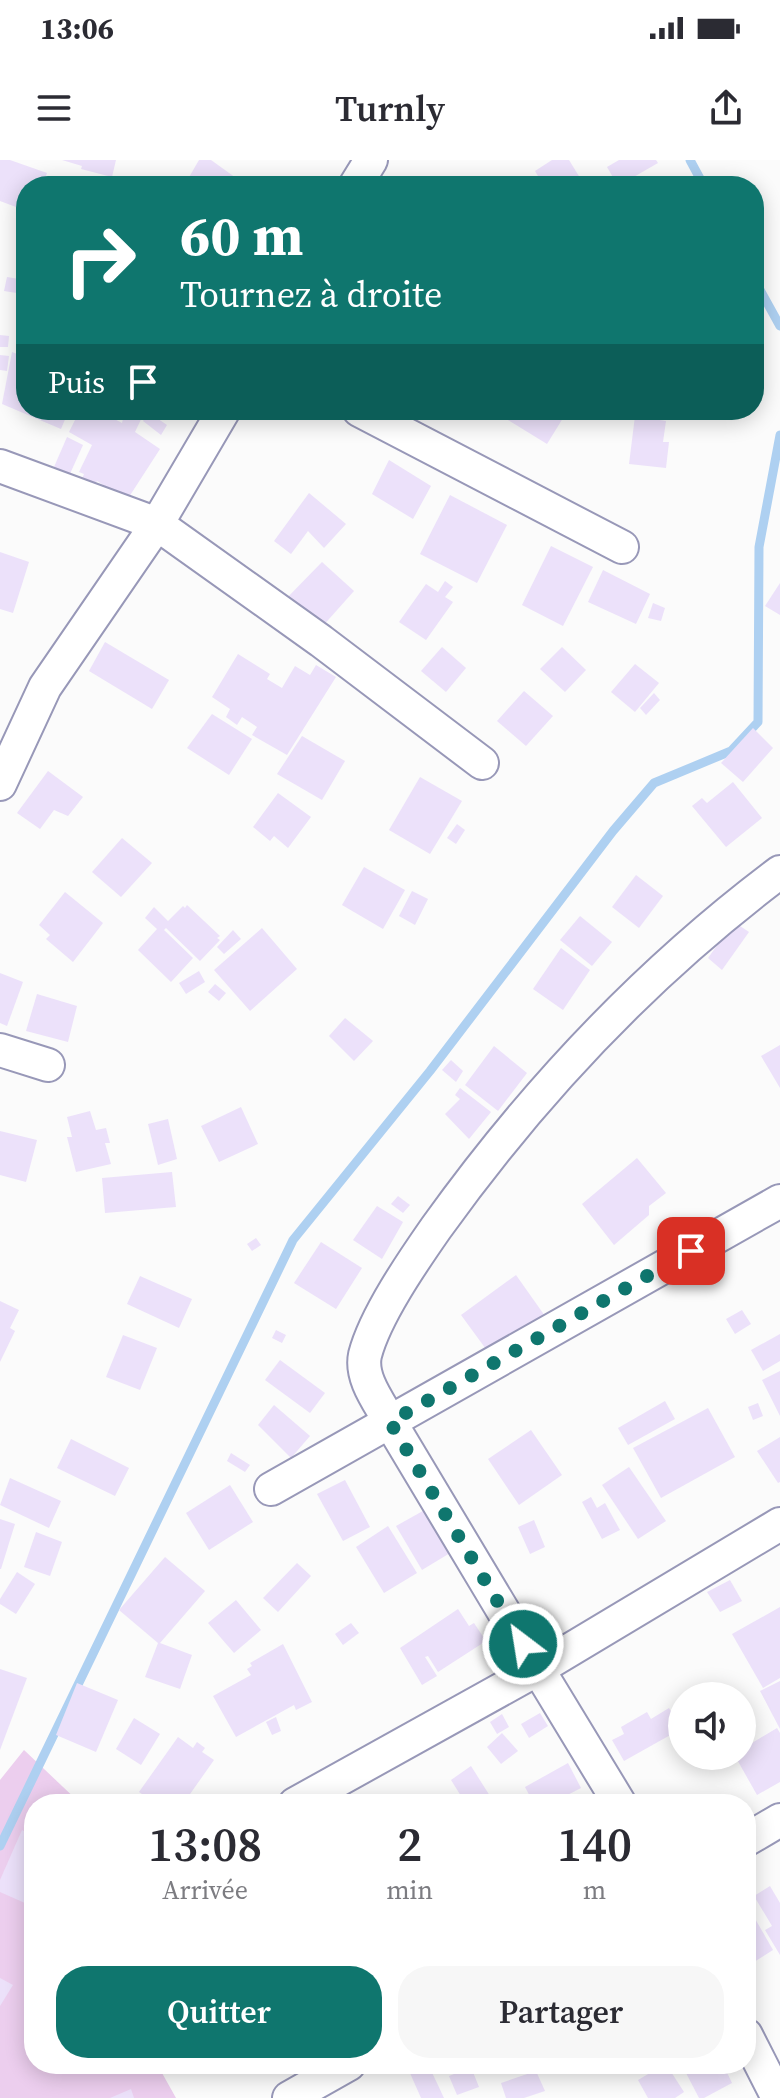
<!DOCTYPE html>
<html lang="fr">
<meta charset="utf-8">
<style>
body{margin:0;font-family:"Source Serif 4",serif;background:#f7f7f7;color:#2b2b33;height:100vh;display:flex;flex-direction:column;font-size:30px;white-space:nowrap}
*{box-sizing:border-box;margin:0}
p{font-size:26px;color:#7c7c81}
.icon{flex:none;width:44px;height:44px;fill:none;stroke:currentColor;stroke-width:2;stroke-linecap:round;stroke-linejoin:round}
.map{position:relative;flex:1;overflow:hidden}
.panel{position:absolute;left:24px;top:1634px;width:732px;height:280px;display:flex;flex-direction:column;background:#fff;border-radius:32px;box-shadow:0 4px 20px #0003}
.panel>*{flex:none}
.banner{position:absolute;left:16px;top:16px;width:748px;height:244px;border-radius:32px;box-shadow:0 4px 20px #0003;background:#0f766e;color:#fff;overflow:hidden}
.buttons{position:absolute;left:668px;top:1522px;display:grid;gap:16px}
.buttons a{display:grid;place-items:center;width:88px;height:88px;border-radius:50%;background:#fff;box-shadow:0 4px 20px #0003;font-size:40px}
.pin{position:absolute;display:grid;place-items:center;width:68px;height:68px;color:#fff;margin:-34px;border-radius:16px;box-shadow:0 4px 12px #0006}
.me{position:absolute;width:88px;margin:-44px;rotate:329deg;stroke-linejoin:round;filter:drop-shadow(0 0 6px #0008)}
.turn{display:flex;align-items:center;gap:28px;height:168px;padding:0 32px;font-size:36px}
.turn .icon{width:104px;height:104px;stroke-width:2.5}
.turn b{display:block;font-size:56px;line-height:68px}
.then{display:flex;align-items:center;height:76px;padding:0 32px;background:#0003;gap:16px;font-size:30px}
.eta{display:flex;justify-content:space-evenly;align-items:center;height:136px;text-align:center}
.eta b{font-size:48px;font-weight:600;line-height:56px}
.primary-button{display:flex;gap:16px;margin-top:auto;padding:16px 32px}
.primary-button a{flex:1;height:92px;border-radius:32px;background:#0f766e;color:#fff;font-size:32px;font-weight:600;line-height:92px;text-align:center}
.primary-button a+a{background:#f7f7f7;color:#2b2b33}
.status{display:flex;justify-content:space-between;align-items:center;height:56px;padding:0 40px;background:#fff;direction:ltr}
.status svg{height:22px;fill:currentColor}
header{display:flex;justify-content:space-between;align-items:center;height:104px;padding:0 32px;background:#fff;font-size:36px;font-weight:600}
.map>svg:first-child{display:block}
.green{fill:#ecceee}
.lines{fill:none;stroke-linecap:round;stroke-linejoin:round}
.stream{stroke:#aed0f1;stroke-width:9}
.building{fill:#ece1fa}
.minor-casing{stroke:#9898b8;stroke-width:36}
.minor{stroke:#fff;stroke-width:32}
.route{stroke:#0f766e;stroke-width:14;stroke-dasharray:0 25.2}
</style>
<div class="status"><b>13:06</b><svg viewBox="0 0 49 12"><path d="M0 12V9h3v3zM5 12V6h3v6zM10 12V3h3v9zM15 12V0h3v12zM26 1h20v11H26zM47 4h2v5h-2z"/></svg></div>
<header><svg class="icon" aria-label="menu" viewBox="0 0 24 24"><path d="M4 6h16M4 12h16M4 18h16"/></svg>Turnly<svg class="icon" aria-label="share" viewBox="0 0 24 24"><path d="M12 15V3M7 8l5-5 5 5M5 13v7h14v-7"/></svg></header>
<div class="map">
<svg width="780" height="1938" viewBox="0 0 780 1938">
<rect width="100%" height="100%" fill="#fbfbfb"/>
<polygon class="green" points="24,1590 81,1644 34,1644 34,1904 157,1904 176,1938 0,1938 0,1620"/>
<g class="lines">
<g class="stream">
<polyline points="690,0 704,26"/>
<polyline points="754,119 780,166"/>
<polyline points="0,1686 293,1080 430,911 613,671 654,623 731,591 758,562 759,387 780,275"/>
</g>
</g>
<g class="building">
<polygon points="0,0 10,0 47,13 42,26 26,26 26,41 19,38 16,47 0,41"/>
<polygon points="62,0 116,0 112,17 81,9 82,6"/>
<polygon points="199,0 211,0 243,23 241,26 198,26 188,19"/>
<polygon points="552,0 569,0 585,26 544,26 535,11"/>
<polygon points="619,0 656,0 658,3 618,26 607,7"/>
<polygon points="7,117 25,120 23,134 4,131"/>
<polygon points="0,175 9,176 8,187 0,187"/>
<polygon points="26,180 26,250 69,250 61,269 2,244 12,192 20,195"/>
<polygon points="0,195 9,196 7,211 0,210"/>
<polygon points="80,250 98,250 122,263 125,250 145,251 135,272 160,289 127,340 97,321 92,329 81,321 84,314 79,312 92,285 69,272"/>
<polygon points="508,250 568,250 547,284 503,257"/>
<polygon points="148,252 167,265 161,275 143,261"/>
<polygon points="635,256 666,261 663,282 669,282 666,308 629,304"/>
<polygon points="67,277 83,285 69,316 54,307"/>
<polygon points="389,300 431,326 413,359 372,334"/>
<polygon points="309,333 346,364 324,388 308,371 291,394 274,381"/>
<polygon points="450,335 507,365 477,423 420,394"/>
<polygon points="551,386 593,407 563,466 522,445"/>
<polygon points="0,392 29,402 13,453 0,449"/>
<polygon points="322,402 354,431 321,468 283,442"/>
<polygon points="603,410 650,434 636,464 588,442"/>
<polygon points="445,421 453,427 445,437 453,442 426,480 399,462 426,424 438,432"/>
<polygon points="780,423 780,455 765,446"/>
<polygon points="653,443 665,448 661,461 648,458"/>
<polygon points="105,482 169,520 152,549 89,511"/>
<polygon points="442,487 466,508 446,532 421,511"/>
<polygon points="562,487 586,510 565,532 540,509"/>
<polygon points="238,494 270,514 267,519 282,528 295,506 310,515 316,505 336,517 287,595 252,575 257,567 242,557 237,565 226,557 230,549 212,537"/>
<polygon points="635,504 659,523 635,552 611,532"/>
<polygon points="524,531 553,556 526,586 497,561"/>
<polygon points="654,533 660,540 646,555 640,548"/>
<polygon points="212,554 252,579 229,615 187,588"/>
<polygon points="753,568 773,588 743,622 721,603"/>
<polygon points="302,576 345,601 322,640 277,614"/>
<polygon points="48,611 83,637 68,656 54,650 40,669 17,653"/>
<polygon points="420,617 462,641 430,694 389,670"/>
<polygon points="733,622 762,658 726,687 692,646 702,638 707,643"/>
<polygon points="278,633 311,657 288,688 274,676 270,681 253,667"/>
<polygon points="457,664 465,670 456,684 447,678"/>
<polygon points="122,678 152,703 121,737 92,712"/>
<polygon points="364,707 405,730 383,769 342,745"/>
<polygon points="636,715 663,736 639,768 612,747"/>
<polygon points="412,731 428,739 415,765 399,756"/>
<polygon points="65,732 103,763 73,802 46,779 50,775 39,765"/>
<polygon points="187,745 220,776 217,778 220,780 200,801 166,768 164,770 193,798 171,822 138,790 157,769 145,758 154,747 168,761 183,746 185,748"/>
<polygon points="580,756 612,782 592,806 560,780"/>
<polygon points="734,762 749,772 722,810 708,798"/>
<polygon points="262,768 297,809 250,851 214,810"/>
<polygon points="233,770 241,779 224,794 217,787"/>
<polygon points="561,788 590,810 563,850 533,829"/>
<polygon points="199,811 205,822 186,834 179,823"/>
<polygon points="0,813 23,822 7,866 0,863"/>
<polygon points="215,824 226,833 219,841 208,832"/>
<polygon points="37,834 77,846 68,882 26,871"/>
<polygon points="345,858 373,881 354,901 329,876"/>
<polygon points="780,885 780,928 761,896"/>
<polygon points="494,886 527,913 498,951 465,925"/>
<polygon points="451,900 463,911 456,922 442,910"/>
<polygon points="460,928 491,952 469,979 445,954 460,939 455,935"/>
<polygon points="241,947 258,984 219,1002 201,966"/>
<polygon points="90,951 96,970 106,968 110,983 105,983 111,1004 76,1012 67,977 72,977 67,957"/>
<polygon points="168,959 177,999 158,1005 148,964"/>
<polygon points="0,971 37,980 26,1022 0,1015"/>
<polygon points="637,998 666,1033 649,1046 649,1055 614,1085 582,1044"/>
<polygon points="172,1012 176,1047 105,1053 102,1018"/>
<polygon points="398,1036 410,1045 403,1053 391,1044"/>
<polygon points="377,1046 403,1062 382,1099 353,1080"/>
<polygon points="256,1078 261,1085 252,1091 247,1084"/>
<polygon points="321,1082 362,1108 336,1149 294,1123"/>
<polygon points="516,1115 545,1156 491,1196 461,1155"/>
<polygon points="140,1116 192,1139 179,1168 127,1144"/>
<polygon points="0,1141 19,1150 10,1168 15,1171 0,1202"/>
<polygon points="742,1150 751,1164 735,1174 726,1159"/>
<polygon points="276,1170 286,1175 282,1183 272,1178"/>
<polygon points="780,1174 780,1201 763,1211 751,1190"/>
<polygon points="123,1175 157,1188 140,1230 106,1217"/>
<polygon points="280,1200 325,1233 310,1253 265,1220"/>
<polygon points="780,1211 780,1256 762,1220"/>
<polygon points="665,1241 675,1259 628,1285 618,1268"/>
<polygon points="758,1243 763,1256 753,1260 748,1247"/>
<polygon points="274,1245 310,1276 291,1298 258,1265"/>
<polygon points="708,1248 735,1297 661,1338 633,1288"/>
<polygon points="531,1270 562,1315 519,1345 488,1299"/>
<polygon points="780,1277 780,1322 778,1323 757,1291"/>
<polygon points="71,1279 129,1308 115,1336 57,1308"/>
<polygon points="231,1293 250,1305 245,1312 227,1301"/>
<polygon points="629,1307 666,1361 638,1379 602,1325"/>
<polygon points="10,1318 61,1341 49,1368 0,1345"/>
<polygon points="345,1320 370,1367 343,1381 317,1334"/>
<polygon points="230,1325 253,1362 209,1390 186,1353"/>
<polygon points="591,1337 597,1348 605,1343 620,1370 602,1379 582,1342"/>
<polygon points="430,1347 455,1390 422,1410 396,1366"/>
<polygon points="0,1359 15,1364 1,1409 0,1409"/>
<polygon points="534,1360 545,1387 530,1394 518,1367"/>
<polygon points="388,1366 417,1413 384,1433 356,1387"/>
<polygon points="36,1372 62,1382 50,1416 24,1407"/>
<polygon points="165,1397 205,1431 160,1483 192,1495 180,1529 145,1517 158,1483 119,1450"/>
<polygon points="297,1403 311,1416 278,1452 263,1438"/>
<polygon points="17,1412 35,1424 16,1454 0,1444 0,1439"/>
<polygon points="730,1420 742,1441 720,1452 707,1432"/>
<polygon points="236,1440 261,1470 234,1493 208,1463"/>
<polygon points="780,1447 780,1518 763,1528 732,1474"/>
<polygon points="458,1449 469,1466 474,1463 486,1481 438,1512 428,1496 425,1497 437,1516 422,1525 400,1488"/>
<polygon points="351,1463 359,1473 343,1485 335,1474"/>
<polygon points="283,1484 312,1542 296,1550 294,1545 236,1577 213,1536 251,1515 247,1509 252,1506 250,1503"/>
<polygon points="498,1487 506,1497 494,1505 486,1494"/>
<polygon points="0,1509 27,1518 0,1590"/>
<polygon points="780,1521 780,1569 760,1531"/>
<polygon points="77,1523 118,1540 96,1592 56,1575"/>
<polygon points="669,1548 681,1569 624,1601 612,1580 624,1574 621,1567 647,1552 651,1559"/>
<polygon points="540,1553 548,1566 529,1578 521,1564"/>
<polygon points="502,1554 509,1567 497,1574 490,1562"/>
<polygon points="276,1557 281,1571 272,1575 266,1562"/>
<polygon points="134,1558 160,1574 141,1605 116,1589"/>
<polygon points="777,1568 780,1573 780,1622 757,1635 735,1596 742,1596 742,1589"/>
<polygon points="502,1573 518,1591 501,1604 487,1587"/>
<polygon points="178,1577 193,1588 197,1582 205,1588 202,1592 214,1600 183,1644 157,1644 139,1632"/>
<polygon points="568,1603 581,1628 550,1644 534,1644 525,1627"/>
<polygon points="471,1606 495,1644 466,1644 451,1620"/>
<polygon points="22,1670 34,1676 34,1747 0,1732 0,1720"/>
<polygon points="770,1726 780,1743 780,1795 765,1770 772,1766 754,1736"/>
<polygon points="746,1743 773,1790 746,1807"/>
<polygon points="0,1818 13,1825 0,1846"/>
<polygon points="278,1904 302,1904 283,1913"/>
<polygon points="406,1904 428,1904 444,1938 421,1938"/>
<polygon points="658,1904 666,1904 684,1932 675,1938 648,1938 638,1920 660,1907"/>
<polygon points="698,1904 723,1904 732,1923 704,1938 699,1938 685,1911"/>
<polygon points="471,1907 479,1927 457,1935 449,1916"/>
<polygon points="536,1911 545,1931 524,1938 506,1938 501,1923"/>
<polygon points="131,1929 134,1938 110,1938"/>
</g>
<g class="lines">
<g class="minor-casing">
<g id="minor">
<polyline points="355,26 371,0"/>
<polyline points="359,250 622,387"/>
<polyline points="0,306 157,364 321,481 482,603"/>
<polyline points="0,624 45,527 157,364 224,250"/>
<polyline points="0,890 48,905"/>
<polyline points="271,1329 780,1041"/>
<path d="M295,1644L538,1509L390,1262C379,1242 360,1218 365,1195C375,1156 413,1101 436,1068C532,934 648,811 780,712"/>
<polyline points="620,1644 538,1509 780,1364"/>
<polyline points="746,1680 780,1660"/>
<polyline points="746,1875 778,1938"/>
<polyline points="289,1938 349,1904"/>
</g>
</g>
<use href="#minor" class="minor"/>
</g>
<g class="lines">
<polyline class="route" points="523,1484 390,1262 691,1091"/>
</g>
</svg>
<div class="buttons">
<a><svg class="icon" aria-label="sound" viewBox="0 0 24 24"><path d="M4 9h4l5-4v14l-5-4H4zM17 9q2 3 0 6"/></svg></a>
</div>
<div class="pin" style="left:691px;top:1091px;background:#d93025"><svg class="icon" aria-label="arrive" viewBox="0 0 24 24"><path d="M6 21V4h12l-3 4 3 4H6"/></svg></div>
<svg class="me" style="left:523px;top:1484px" viewBox="-20 -20 40 40"><circle r="17" fill="#0f766e" stroke="#fff" stroke-width="3"/><path d="M0-11L8 9 0 5-8 9z" fill="#fff"/></svg>
<div class="banner">
<div class="turn"><svg class="icon" aria-label="right" viewBox="0 0 24 24"><path d="M7 20v-9h11M14 6l5 5-5 5"/></svg><div><b>60 m</b>Tournez à droite</div></div>
<div class="then">Puis<svg class="icon" aria-label="arrive" viewBox="0 0 24 24"><path d="M6 21V4h12l-3 4 3 4H6"/></svg></div>
</div>
<section class="panel">
<div class="eta">
<div><b>13:08</b><p>Arrivée</p></div>
<div><b>2</b><p>min</p></div>
<div><b>140</b><p>m</p></div>
</div>
<div class="primary-button"><a>Quitter</a><a>Partager</a></div>
</section>
</div>
